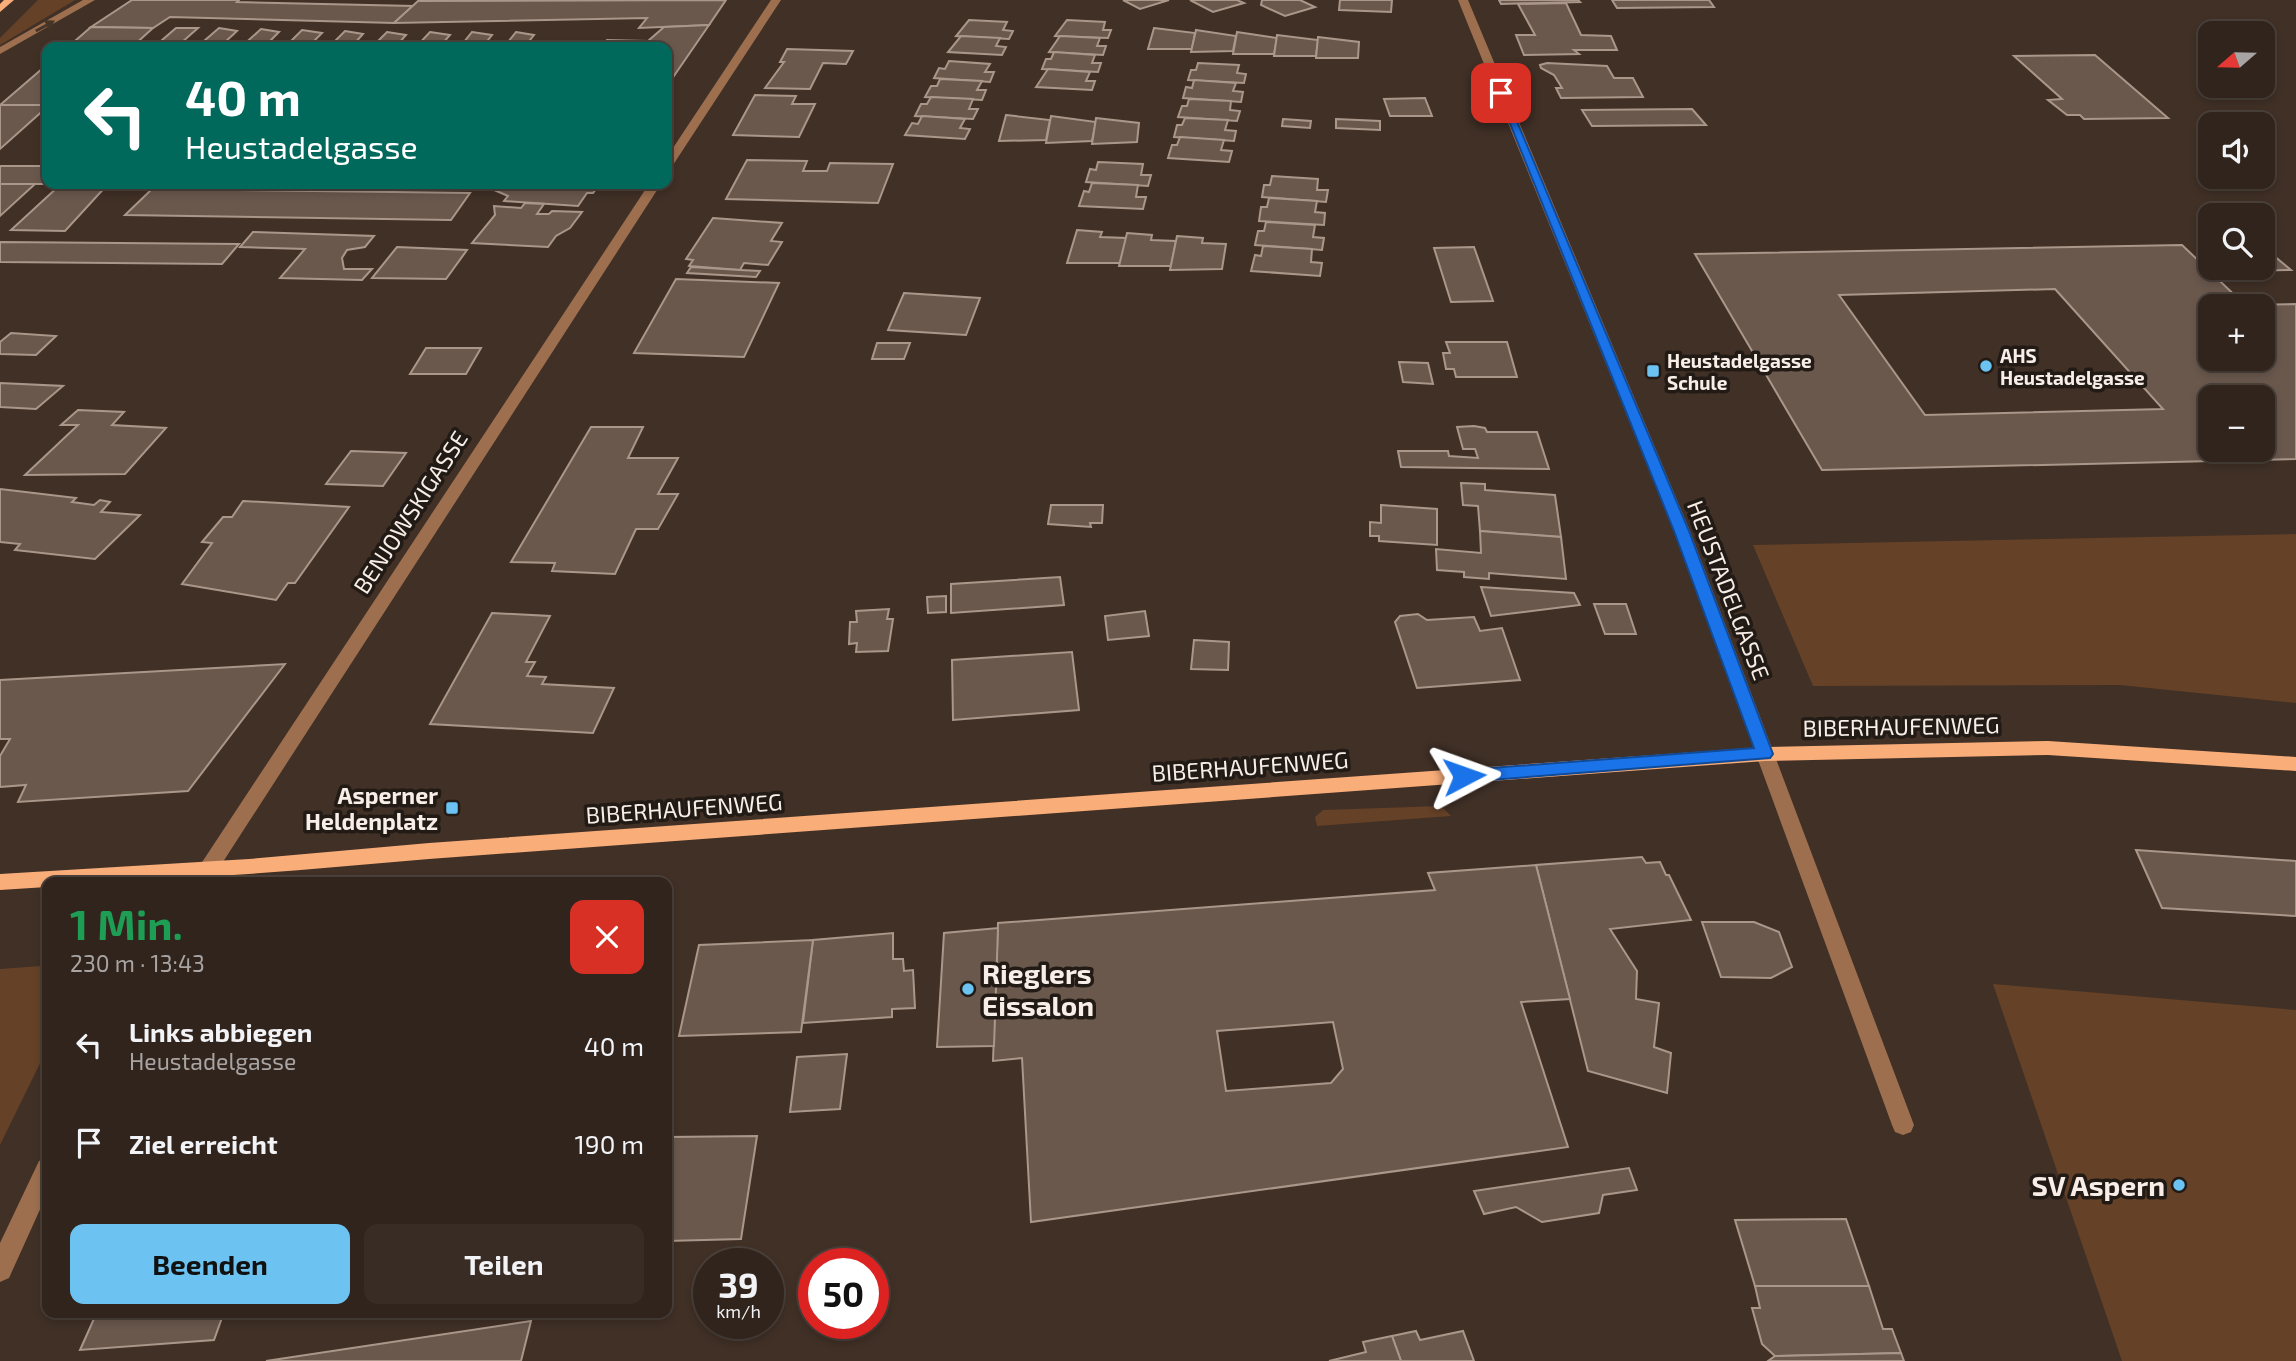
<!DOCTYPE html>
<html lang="de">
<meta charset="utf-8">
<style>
body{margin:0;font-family:"Exo 2",sans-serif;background:#382c25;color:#f1f3f6;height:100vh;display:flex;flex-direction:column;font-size:26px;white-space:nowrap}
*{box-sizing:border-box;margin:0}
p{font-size:23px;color:#a8a4a3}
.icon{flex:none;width:38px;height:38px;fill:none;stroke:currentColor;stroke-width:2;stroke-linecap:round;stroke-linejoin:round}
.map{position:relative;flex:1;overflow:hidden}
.sheet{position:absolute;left:42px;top:877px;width:630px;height:441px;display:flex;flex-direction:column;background:#30241c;border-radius:14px;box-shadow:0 4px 10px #0003,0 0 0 2px #4b413b}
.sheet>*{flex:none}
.banner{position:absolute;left:42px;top:42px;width:630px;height:147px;border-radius:14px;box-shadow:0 4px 10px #0003,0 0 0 2px #4b413b;background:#00695c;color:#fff;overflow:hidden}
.needle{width:46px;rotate:250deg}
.buttons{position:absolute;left:2198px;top:21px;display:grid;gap:14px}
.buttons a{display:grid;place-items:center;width:77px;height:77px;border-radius:14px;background:#30241c;box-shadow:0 4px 10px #0003,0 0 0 2px #4b413b;font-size:35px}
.speed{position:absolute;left:693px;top:1248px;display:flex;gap:14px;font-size:35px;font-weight:700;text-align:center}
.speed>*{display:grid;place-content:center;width:91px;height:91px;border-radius:50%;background:#30241c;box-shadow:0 4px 10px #0003,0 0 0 2px #4b413b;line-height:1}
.speed small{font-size:18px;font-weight:400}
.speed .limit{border:10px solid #d22;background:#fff;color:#111}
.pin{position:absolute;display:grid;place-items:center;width:60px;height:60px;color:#fff;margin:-30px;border-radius:14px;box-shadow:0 4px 10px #0006}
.me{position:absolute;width:77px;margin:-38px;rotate:86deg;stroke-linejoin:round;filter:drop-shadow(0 0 5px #0008)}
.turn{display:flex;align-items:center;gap:24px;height:147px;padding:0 28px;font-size:32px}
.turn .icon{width:91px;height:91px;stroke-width:2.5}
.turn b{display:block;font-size:49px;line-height:60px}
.round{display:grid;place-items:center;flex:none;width:74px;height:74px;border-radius:14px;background:#382c25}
.overview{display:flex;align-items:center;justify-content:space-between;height:119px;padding:0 28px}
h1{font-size:42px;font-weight:700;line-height:52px;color:#1e9e55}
.cta{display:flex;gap:14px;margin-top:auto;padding:14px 28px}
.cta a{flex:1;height:80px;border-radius:14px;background:#6cc3f2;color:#111;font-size:28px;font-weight:700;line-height:80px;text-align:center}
.cta a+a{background:#382c25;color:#f1f3f6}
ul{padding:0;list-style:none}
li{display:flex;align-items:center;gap:21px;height:98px;padding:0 28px}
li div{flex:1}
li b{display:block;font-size:26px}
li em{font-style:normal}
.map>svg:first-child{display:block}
.green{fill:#654127}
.building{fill:#6a584d;stroke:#aa978a;stroke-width:2;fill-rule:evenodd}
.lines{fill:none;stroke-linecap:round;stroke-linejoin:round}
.minor{fill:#9d6f4f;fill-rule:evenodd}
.major{fill:#f9ad79;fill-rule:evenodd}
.oneway{fill:#463426}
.route{fill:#1a73e8;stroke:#114b97;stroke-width:2}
.poi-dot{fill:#6cc3f2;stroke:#211a15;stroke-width:2.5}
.labels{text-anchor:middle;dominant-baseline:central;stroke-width:7;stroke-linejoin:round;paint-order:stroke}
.far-poi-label{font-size:19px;font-weight:bold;fill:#f8eee7;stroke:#211a15;text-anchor:start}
.street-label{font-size:23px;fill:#f8eee7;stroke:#211a15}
.poi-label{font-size:23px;font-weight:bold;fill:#f8eee7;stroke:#211a15;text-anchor:end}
.near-poi-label{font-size:28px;font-weight:bold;fill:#f8eee7;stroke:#211a15;text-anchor:start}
</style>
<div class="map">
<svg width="2296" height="1361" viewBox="0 0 2296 1361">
<rect width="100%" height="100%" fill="#403026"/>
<g class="green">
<polygon points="38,0 75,0 0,45 0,38"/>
<polygon points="2296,534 2296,703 2120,685 1813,686 1753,545"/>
<polygon points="1441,806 1451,816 1317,826 1315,817 1323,810"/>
<polygon points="44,962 47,962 47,1049 0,1145 0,969 41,966"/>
<polygon points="1993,984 2296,1010 2296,1361 2122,1361"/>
</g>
<g class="building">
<polygon points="132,0 239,0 237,2 413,6 394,23 170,17 153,28 91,27"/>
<polygon points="726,0 709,25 639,28 647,18 394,23 418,1"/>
<polygon points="1123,0 1169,0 1140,9"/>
<polygon points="1190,0 1237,0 1244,3 1213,12"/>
<polygon points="1262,0 1300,0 1315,7 1285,16 1261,5"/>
<polygon points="1340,0 1392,0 1391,12 1339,10"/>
<polygon points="1499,0 1578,0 1580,2 1501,4"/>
<polygon points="1612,0 1709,0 1714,7 1617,8"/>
<polygon points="1566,3 1581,35 1611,36 1617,50 1574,50 1579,54 1524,55 1516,35 1535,35 1518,4"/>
<polygon points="969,20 1007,22 1003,30 1013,31 1009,39 956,36"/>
<polygon points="1067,20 1105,22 1103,30 1111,30 1108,38 1055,36"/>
<polygon points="709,25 667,86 667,47 601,47 607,40 648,41 664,27"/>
<polygon points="91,27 153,28 132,47 68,47"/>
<polygon points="176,28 198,28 181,43 201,44 197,47 154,47"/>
<polygon points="219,28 237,31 224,43 245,44 241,47 197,47"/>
<polygon points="1154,28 1195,33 1192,49 1148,49"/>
<polygon points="261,29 279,32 267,44 288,44 285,47 241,47"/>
<polygon points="302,30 322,33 311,44 332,44 329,47 285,47"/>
<polygon points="1196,30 1236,36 1233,51 1191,52"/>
<polygon points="345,31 363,34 354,44 375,44 372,47 329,47"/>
<polygon points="387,32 406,35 398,44 418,45 416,47 372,47"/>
<polygon points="430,32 450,35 442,44 462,45 460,47 416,47"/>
<polygon points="472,32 492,35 484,45 506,45 460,47"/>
<polygon points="516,32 534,35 526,45 550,45 504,47"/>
<polygon points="1237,32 1277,38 1274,54 1233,54"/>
<polygon points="1277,35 1318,40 1316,56 1274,56"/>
<polygon points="961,36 1000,38 996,46 1006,47 1002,55 948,52"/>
<polygon points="1060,36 1100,38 1097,46 1106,46 1103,55 1049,52"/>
<polygon points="1318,37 1359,42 1358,58 1316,58"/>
<polygon points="787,49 853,51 846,64 823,63 810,89 765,88 784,62 780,62"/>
<polygon points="1054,52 1095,55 1092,63 1101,63 1098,72 1042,69 1046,59 1051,59"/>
<polygon points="2095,55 2168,118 2084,119 2080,115 2067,115 2048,100 2062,99 2014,56"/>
<polygon points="949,61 990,64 985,72 994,72 990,82 934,78 939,68 945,69"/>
<polygon points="1198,63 1239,65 1237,73 1246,74 1244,83 1188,80 1191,70 1196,70"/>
<polygon points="1547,63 1607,66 1614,78 1633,78 1643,97 1561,98 1556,88 1562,88 1554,75 1541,68 1540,65"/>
<polygon points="47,64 47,105 0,105 43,68"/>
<polygon points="1048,69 1090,72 1086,81 1095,81 1092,90 1036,87"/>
<polygon points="940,79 982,81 977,90 986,90 982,100 925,97 931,86 937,86"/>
<polygon points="1194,80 1236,83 1233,91 1243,92 1241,102 1183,98 1186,87 1192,88"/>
<polygon points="755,95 796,96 792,104 815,104 799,137 733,135"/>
<polygon points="931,97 973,99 969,109 978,109 973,119 915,116 921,104 927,104"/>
<polygon points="1425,98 1432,116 1390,116 1384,99"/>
<polygon points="1189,99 1231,101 1230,110 1240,111 1237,121 1178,117 1182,106 1187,106"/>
<polygon points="0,105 47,105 47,107 0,149"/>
<polygon points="1692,109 1706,125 1592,126 1582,110"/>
<polygon points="1006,115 1050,120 1046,140 999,141"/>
<polygon points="922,116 965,119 960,128 970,129 965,139 905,135 912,123 918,124"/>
<polygon points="1051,116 1096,122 1092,141 1046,143"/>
<polygon points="1096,118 1139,123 1137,142 1092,144"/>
<polygon points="1185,118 1228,120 1225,130 1236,131 1234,141 1174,137 1177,125 1182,125"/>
<polygon points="1283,119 1311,121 1310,128 1282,126"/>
<polygon points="1336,119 1380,121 1380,130 1336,128"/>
<polygon points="1180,137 1224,140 1221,150 1232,151 1229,162 1168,158 1172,145 1177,145"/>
<polygon points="747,160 807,161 803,171 827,171 830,163 893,164 878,203 726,199"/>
<polygon points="1098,162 1143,164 1141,175 1151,175 1148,186 1086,182 1090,169 1096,170"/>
<polygon points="0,166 47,166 47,184 65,184 0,184"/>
<polygon points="1272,176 1318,179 1317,190 1328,190 1326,202 1262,197 1264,185 1270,185"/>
<polygon points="1092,183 1138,185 1136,197 1146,197 1143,209 1079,206 1084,191 1089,192"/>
<polygon points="0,184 35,184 0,216"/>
<polygon points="108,184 65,231 11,230 60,185"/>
<polygon points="496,184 516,184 599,185 593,193 587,193 578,206 504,201 508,196 492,189"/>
<polygon points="152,189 470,193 451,220 125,215"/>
<polygon points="1269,198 1317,201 1315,212 1325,213 1324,225 1259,221 1261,207 1267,207"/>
<polygon points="525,203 544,204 537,214 549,214 552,211 582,212 570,228 556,236 548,247 472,243 495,215 494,206 521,208"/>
<polygon points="713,218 782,223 771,241 782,242 768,265 744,263 740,270 689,266 693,260 686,259"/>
<polygon points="1266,222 1315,225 1313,237 1324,238 1322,250 1255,245 1258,231 1264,231"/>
<polygon points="1077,230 1102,232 1100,237 1127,238 1120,263 1067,263"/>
<polygon points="253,232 374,236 365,247 347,250 342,258 344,269 372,269 362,280 280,278 305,249 240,247"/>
<polygon points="1127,233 1152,235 1151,240 1176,241 1171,266 1119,266"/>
<polygon points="1177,236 1203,238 1202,243 1226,244 1222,269 1170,270"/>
<polygon points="0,242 239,244 222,264 0,262"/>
<path d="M2182,245L2245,305L2296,304V459L1822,470L1695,254ZM2055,289L2163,409L1925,415L1839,295ZM2210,306H2263V359H2210ZM2210,397H2263V450H2210Z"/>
<polygon points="1263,246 1312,249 1311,262 1322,263 1320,276 1251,271 1255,255 1261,256"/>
<polygon points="397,247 467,250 446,279 372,278"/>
<polygon points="1474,247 1493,301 1451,302 1434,248"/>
<polygon points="2263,255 2273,255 2291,270 2241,271 2237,268 2263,268"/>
<polygon points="691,267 740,270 760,271 756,277 687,273"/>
<polygon points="676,279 779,283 744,357 634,353"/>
<polygon points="904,293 980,298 966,335 888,330"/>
<polygon points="11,333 56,336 36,355 0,354 0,342"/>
<polygon points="1446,342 1507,342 1517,377 1456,377 1454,369 1446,369 1443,353 1450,353"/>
<polygon points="877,343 910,343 904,359 872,359"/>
<polygon points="426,348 481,348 466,374 410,374"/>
<polygon points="1399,362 1428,363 1433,384 1403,382"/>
<polygon points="0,383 63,386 36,409 0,407"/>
<polygon points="78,410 124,412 112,425 166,428 125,474 25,475 78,425 61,425"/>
<polygon points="1474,426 1485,428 1487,432 1537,432 1549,469 1401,467 1398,451 1448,451 1449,456 1478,458 1475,449 1463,449 1457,427"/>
<polygon points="591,427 643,427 628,458 678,458 658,494 678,494 658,529 636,529 615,574 552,571 555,563 511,562"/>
<polygon points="351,451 406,453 383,486 326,484"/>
<polygon points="1461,483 1485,484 1485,490 1555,495 1561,537 1480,531 1478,506 1463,505"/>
<polygon points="0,489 76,498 72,502 94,505 100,500 110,502 101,512 140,515 95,559 15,550 20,544 0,542"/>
<polygon points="243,501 349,507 295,583 288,583 276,600 182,584 212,543 202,542 223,517 232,517"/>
<polygon points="1051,505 1103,505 1102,523 1090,523 1091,527 1048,524"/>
<polygon points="1381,505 1437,509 1437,545 1379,541 1379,536 1370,536 1370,522 1381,523"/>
<polygon points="1480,531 1561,537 1566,579 1489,573 1489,579 1464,577 1464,572 1437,570 1436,549 1481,553"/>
<polygon points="1060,577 1064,605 951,613 951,584"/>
<polygon points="1481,587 1574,593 1580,605 1491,616"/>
<polygon points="946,596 946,612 928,613 927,597"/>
<polygon points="1594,604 1626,604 1636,634 1605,634"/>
<polygon points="889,609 887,619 893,619 888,651 856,652 857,643 849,644 850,622 857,622 856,611"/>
<polygon points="1145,611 1149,636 1108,640 1105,616"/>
<polygon points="492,613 550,616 526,662 535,662 527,676 546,677 542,684 614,688 593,733 430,724"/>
<polygon points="1418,614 1427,620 1474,617 1480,631 1502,628 1520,680 1417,688 1395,622 1400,616"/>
<polygon points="1194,640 1229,642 1228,670 1191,669"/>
<polygon points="1072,652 1079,710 953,720 952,660"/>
<polygon points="285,664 188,791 18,802 26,785 0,787 0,756 10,739 0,739 0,680"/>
<polygon points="2136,850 2296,861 2296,916 2162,908"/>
<polygon points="1642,857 1646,863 1660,862 1666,875 1669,875 1691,920 1610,929 1637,971 1636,999 1659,1003 1654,1047 1671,1053 1667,1093 1588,1071 1536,865"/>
<path d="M1536,865L1570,999L1521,1002L1568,1147L1031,1222L1022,1058L993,1061L998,923L1435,890L1428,873ZM1333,1022L1343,1069L1331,1083L1226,1091L1217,1031Z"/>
<polygon points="1702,922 1754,922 1779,932 1792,967 1771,978 1721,977"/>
<polygon points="998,928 994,1046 937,1047 944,933"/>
<polygon points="893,933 893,959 903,959 904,971 913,970 915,1008 892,1009 892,1017 803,1023 813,940"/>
<polygon points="813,940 801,1032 679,1036 699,945"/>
<polygon points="847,1054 840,1109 790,1112 797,1057"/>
<polygon points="757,1136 741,1239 667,1241 667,1137"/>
<polygon points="1629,1168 1637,1190 1603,1195 1599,1213 1542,1222 1516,1207 1484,1214 1474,1191"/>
<polygon points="1846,1219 1869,1286 1755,1286 1735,1220"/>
<polygon points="1755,1286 1869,1286 1883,1329 1892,1329 1901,1353 1775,1356 1762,1344 1752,1308 1760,1308"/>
<polygon points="97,1312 224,1312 214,1340 80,1350"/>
<polygon points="531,1321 521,1361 266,1361"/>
<polygon points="1416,1331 1420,1340 1463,1331 1474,1361 1401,1361 1392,1336"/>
<polygon points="1392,1336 1401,1361 1329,1361 1366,1352 1363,1342"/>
<polygon points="1901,1353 1904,1361 1768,1361 1775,1356"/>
</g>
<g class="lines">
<g class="minor">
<polygon points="83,0 95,0 0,54 0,47"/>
<polygon points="771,0 781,0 673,165 667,168 667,157"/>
<polygon points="1458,0 1468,0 1690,531 1914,1125 1911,1132 1903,1135 1895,1132 1892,1125 1674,531"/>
<polygon points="649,184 661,184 210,882 189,882"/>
<polygon points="47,1158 47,1194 9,1278 0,1282 0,1243 39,1161"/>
</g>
<g class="major">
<polygon points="4,0 14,0 0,12 0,4"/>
<path d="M2048,741L2296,757V771L2048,755L1765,761L429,859C302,870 175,882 47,882V887L0,890V874L249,859L429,843L1765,747Z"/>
</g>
</g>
<defs><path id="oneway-solid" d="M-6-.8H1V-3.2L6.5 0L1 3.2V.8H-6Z" transform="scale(1.75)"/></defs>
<use class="oneway" href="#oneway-solid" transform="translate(45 26) rotate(-29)"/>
<polygon class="route" points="1497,91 1505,93 1689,531 1773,754 1770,758 1464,782 1455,776 1464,770 1754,748 1674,531"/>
<g class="poi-dot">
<circle cx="1986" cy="366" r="7"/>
<rect x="1646" y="364" width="14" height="14" rx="3.5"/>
<rect x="445" y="801" width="14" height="14" rx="3.5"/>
<circle cx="968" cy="989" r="7"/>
<circle cx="2179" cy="1185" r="7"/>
</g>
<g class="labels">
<g class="far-poi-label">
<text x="2000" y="355">AHS<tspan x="2000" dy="22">Heustadelgasse</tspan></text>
<text x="1667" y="360">Heustadelgasse<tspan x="1667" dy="22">Schule</tspan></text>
</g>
<g class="street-label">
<text transform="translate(410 512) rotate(-57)">BENJOWSKIGASSE</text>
<text transform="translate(1729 590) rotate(69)">HEUSTADELGASSE</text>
<text transform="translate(1901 726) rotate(-1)">BIBERHAUFENWEG</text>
<text transform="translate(1250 766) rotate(-4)">BIBERHAUFENWEG</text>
<text transform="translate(684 808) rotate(-4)">BIBERHAUFENWEG</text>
</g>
<g class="poi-label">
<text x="438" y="795">Asperner<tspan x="438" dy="26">Heldenplatz</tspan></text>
</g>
<g class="near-poi-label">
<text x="982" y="973">Rieglers<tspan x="982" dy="32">Eissalon</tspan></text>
<text x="2165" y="1185" text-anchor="end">SV Aspern</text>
</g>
</g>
</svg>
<div class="buttons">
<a><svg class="needle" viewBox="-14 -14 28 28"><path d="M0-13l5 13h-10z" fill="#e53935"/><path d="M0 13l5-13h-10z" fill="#a8a4a3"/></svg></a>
<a><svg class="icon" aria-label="sound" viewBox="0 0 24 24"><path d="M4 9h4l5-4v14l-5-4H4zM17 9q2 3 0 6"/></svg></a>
<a><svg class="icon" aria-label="search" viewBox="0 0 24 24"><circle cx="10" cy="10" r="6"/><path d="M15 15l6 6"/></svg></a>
<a>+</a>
<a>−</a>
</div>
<div class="speed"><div>39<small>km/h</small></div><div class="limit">50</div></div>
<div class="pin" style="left:1501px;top:93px;background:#d93025"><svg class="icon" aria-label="arrive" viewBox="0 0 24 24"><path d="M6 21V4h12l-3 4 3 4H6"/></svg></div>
<svg class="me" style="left:1464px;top:776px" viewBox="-20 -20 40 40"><path d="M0-17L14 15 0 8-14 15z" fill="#1a73e8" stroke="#fff" stroke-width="4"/></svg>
<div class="banner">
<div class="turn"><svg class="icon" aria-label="left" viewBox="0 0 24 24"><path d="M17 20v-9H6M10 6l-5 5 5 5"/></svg><div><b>40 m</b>Heustadelgasse</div></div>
</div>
<section class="sheet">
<div class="overview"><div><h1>1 Min.</h1><p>230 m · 13:43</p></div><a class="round" style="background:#d93025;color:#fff"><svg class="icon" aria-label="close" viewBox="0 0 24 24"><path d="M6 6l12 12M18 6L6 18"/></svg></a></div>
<ul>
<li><svg class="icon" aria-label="left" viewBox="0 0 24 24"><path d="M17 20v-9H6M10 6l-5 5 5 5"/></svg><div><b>Links abbiegen</b><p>Heustadelgasse</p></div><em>40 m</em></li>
<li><svg class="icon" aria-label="arrive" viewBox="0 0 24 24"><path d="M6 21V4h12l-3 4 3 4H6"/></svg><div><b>Ziel erreicht</b></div><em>190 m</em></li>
</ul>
<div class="cta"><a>Beenden</a><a>Teilen</a></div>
</section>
</div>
